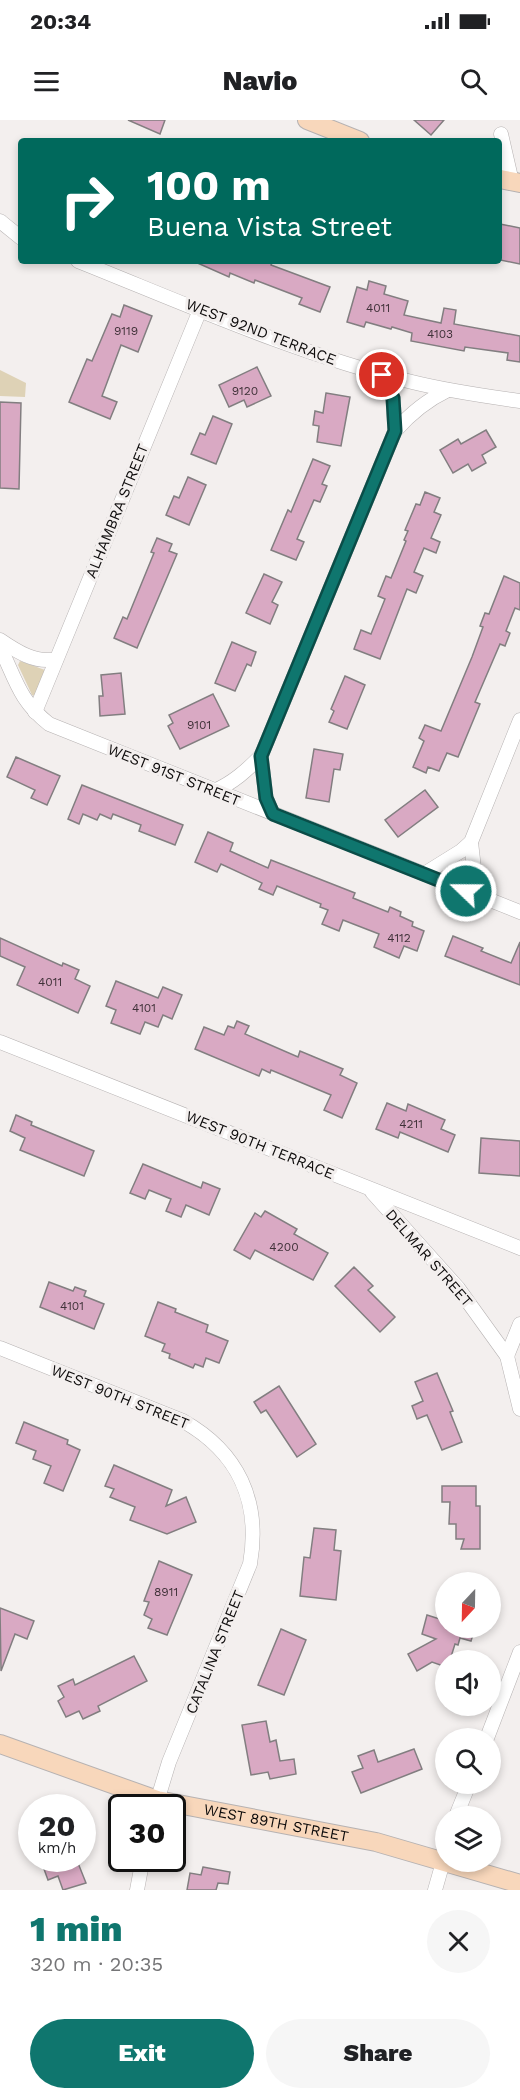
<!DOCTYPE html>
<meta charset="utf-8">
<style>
body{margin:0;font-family:"Work Sans",sans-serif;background:#f6f6f6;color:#202124;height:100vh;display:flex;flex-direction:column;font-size:22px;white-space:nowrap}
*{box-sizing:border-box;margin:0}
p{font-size:20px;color:#757577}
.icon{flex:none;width:33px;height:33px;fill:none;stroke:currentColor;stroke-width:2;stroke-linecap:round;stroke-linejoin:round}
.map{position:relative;height:1770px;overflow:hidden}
.sheet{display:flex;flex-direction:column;background:#fff;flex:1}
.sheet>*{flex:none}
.banner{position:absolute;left:18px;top:18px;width:484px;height:126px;border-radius:6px;box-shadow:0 3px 9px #0003;background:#00695c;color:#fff;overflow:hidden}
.needle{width:39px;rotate:202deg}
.fabs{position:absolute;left:435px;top:1452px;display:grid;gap:12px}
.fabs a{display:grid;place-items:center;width:66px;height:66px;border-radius:50%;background:#fff;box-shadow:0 3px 9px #0003;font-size:30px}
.speed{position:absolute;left:18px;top:1674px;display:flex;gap:12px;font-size:30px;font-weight:700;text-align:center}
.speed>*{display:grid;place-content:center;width:78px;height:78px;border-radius:50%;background:#fff;box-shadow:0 3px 9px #0003;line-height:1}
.speed small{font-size:15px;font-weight:400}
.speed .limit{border:3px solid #111;border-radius:9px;background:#fff;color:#111}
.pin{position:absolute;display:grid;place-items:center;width:51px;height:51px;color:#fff;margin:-26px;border:3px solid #fff;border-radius:50%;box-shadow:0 2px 6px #0007}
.me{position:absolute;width:66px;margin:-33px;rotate:292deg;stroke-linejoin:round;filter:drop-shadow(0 0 4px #0008)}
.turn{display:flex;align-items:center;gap:21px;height:126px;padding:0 30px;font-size:27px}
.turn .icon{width:78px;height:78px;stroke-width:2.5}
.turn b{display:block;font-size:42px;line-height:51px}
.round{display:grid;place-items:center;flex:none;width:63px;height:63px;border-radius:32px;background:#f6f6f6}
.headline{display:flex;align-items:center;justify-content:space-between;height:102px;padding:0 30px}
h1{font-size:36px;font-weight:800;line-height:45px;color:#0f766e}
.action{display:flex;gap:12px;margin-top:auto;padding:12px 30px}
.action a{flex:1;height:69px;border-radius:36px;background:#0f766e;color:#fff;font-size:24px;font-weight:800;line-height:69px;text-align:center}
.action a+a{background:#f6f6f6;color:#202124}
.status{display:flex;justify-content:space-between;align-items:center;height:42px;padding:0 30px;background:#fff;direction:ltr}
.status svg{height:16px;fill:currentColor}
header{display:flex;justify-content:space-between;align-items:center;height:78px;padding:0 30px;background:#fff;font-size:27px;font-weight:800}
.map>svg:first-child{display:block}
.green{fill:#ded2b6}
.building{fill:#d9a9c3;stroke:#827e80;stroke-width:1.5}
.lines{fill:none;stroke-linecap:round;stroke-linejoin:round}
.street-casing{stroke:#b6b2b2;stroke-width:15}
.secondary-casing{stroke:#b6b2b2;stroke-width:20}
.street{stroke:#fff;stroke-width:14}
.secondary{stroke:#f8d7bb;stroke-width:18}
.route-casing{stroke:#0a4d48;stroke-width:15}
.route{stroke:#0f766e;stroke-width:10}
.labels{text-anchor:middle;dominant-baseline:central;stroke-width:6;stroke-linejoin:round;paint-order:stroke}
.number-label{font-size:12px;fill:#403239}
.street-label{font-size:15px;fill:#0d0b0b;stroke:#f3efee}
</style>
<div class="status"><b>20:34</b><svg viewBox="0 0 49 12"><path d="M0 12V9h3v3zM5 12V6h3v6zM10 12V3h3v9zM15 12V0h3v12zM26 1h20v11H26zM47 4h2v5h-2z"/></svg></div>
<header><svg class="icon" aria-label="menu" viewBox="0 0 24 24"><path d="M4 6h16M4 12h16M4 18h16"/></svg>Navio<svg class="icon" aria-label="search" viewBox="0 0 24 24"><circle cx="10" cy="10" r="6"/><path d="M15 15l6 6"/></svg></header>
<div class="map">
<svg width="520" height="1770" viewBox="0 0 520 1770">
<rect width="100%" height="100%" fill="#f3efee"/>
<g class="green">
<polygon points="0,250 26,263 25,277 0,276"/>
<polygon points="20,541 45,550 35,576 32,575 18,545"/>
</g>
<g class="building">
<polygon points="128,0 165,0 160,14"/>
<polygon points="414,0 444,0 431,15"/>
<polygon points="500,104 520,108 520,144 500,140"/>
<polygon points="193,141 272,141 271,145 330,167 320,192 299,184 302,178 255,160 254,163 230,153 229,157"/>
<polygon points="369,161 386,166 384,174 408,181 404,195 441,203 444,188 456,190 454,204 520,216 520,242 507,240 508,233 465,227 464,231 411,221 412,213 392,207 391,209 366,202 364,207 347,202 357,167 367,170"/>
<polygon points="124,185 152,196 138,232 121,225 102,276 117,282 110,299 69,282 87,239 92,241 112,194 120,197"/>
<polygon points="257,247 271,276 247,287 244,280 229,287 219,265"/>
<polygon points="326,273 350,277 341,326 317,322 319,306 313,305 315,291 323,293"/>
<polygon points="0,282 21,283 19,369 0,368"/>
<polygon points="213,296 232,304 216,344 191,334 200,313 205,315"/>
<polygon points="486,310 496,327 482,335 486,343 472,351 468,344 453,353 440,330 458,319 461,324"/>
<polygon points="313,339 330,346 322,364 327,366 320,382 314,380 297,419 304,422 296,440 271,430 288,390 291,392"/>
<polygon points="188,357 206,365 189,405 166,395 174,376 179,378"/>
<polygon points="425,372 440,378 434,392 441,395 431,418 440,422 436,433 424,428 414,452 423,456 416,473 407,469 380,539 354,529 361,510 371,514 385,479 378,476 386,456 391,458 406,421 404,420 408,411 405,410 416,384 420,385"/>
<polygon points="157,418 172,424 169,431 177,434 137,528 114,518 123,497 127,499 154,433 151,432"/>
<polygon points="264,454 282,462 272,482 278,485 270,504 246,493"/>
<polygon points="504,456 520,463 520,490 515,488 506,511 510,513 505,526 500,524 475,582 480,584 458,637 447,633 439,651 428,647 426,653 413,647 424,621 419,618 425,605 441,611 472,537 483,507 480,506 485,493 489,494"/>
<polygon points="232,522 256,532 251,546 247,544 235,571 215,563"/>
<polygon points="121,553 125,594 100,596 99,576 103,576 101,555"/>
<polygon points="345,556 365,565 347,609 329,602 334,591 331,589"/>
<polygon points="213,574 229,606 180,629 168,606 173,603 169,595"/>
<polygon points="314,629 343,634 340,650 334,649 329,682 306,678"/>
<polygon points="16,637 60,656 47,685 31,678 35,670 7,657"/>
<polygon points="82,665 183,705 175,725 139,711 141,705 113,694 111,699 100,694 97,700 83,694 79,704 68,699"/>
<polygon points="425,670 438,687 398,717 385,700"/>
<polygon points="208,712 233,723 230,731 268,748 271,740 355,773 353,778 388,792 390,787 401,792 400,796 413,802 412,806 424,811 417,831 404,826 399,838 374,827 379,814 343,800 339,811 322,804 328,790 320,787 321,784 277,766 273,775 259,769 262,763 221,744 217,752 195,742"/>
<polygon points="453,816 483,828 481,831 511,843 520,822 520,865 445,836"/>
<polygon points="0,818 62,846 63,843 79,850 75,859 90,866 78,893 17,865 25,847 0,836"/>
<polygon points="116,861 158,878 163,867 182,875 172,899 163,895 158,907 145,902 140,914 111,903 116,890 106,886"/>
<polygon points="237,901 249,906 245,914 298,937 300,931 343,949 340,955 357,963 342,998 324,990 331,975 271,950 270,953 262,949 259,956 195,929 204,907 224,915 228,906 234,908"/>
<polygon points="387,983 406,991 408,984 445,1000 441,1009 455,1015 448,1032 400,1012 398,1018 376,1009"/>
<polygon points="16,995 32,1002 31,1005 94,1031 84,1056 20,1030 25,1018 10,1011"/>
<polygon points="481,1018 520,1021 520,1056 479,1053"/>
<polygon points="143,1044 201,1068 203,1062 220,1069 209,1095 186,1085 181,1097 166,1091 171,1079 149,1070 145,1079 130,1073"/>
<polygon points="265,1091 297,1109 294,1114 328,1133 313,1160 255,1130 250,1139 234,1130 255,1093 261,1097"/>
<polygon points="354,1147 373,1166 368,1170 395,1197 380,1212 335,1166"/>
<polygon points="49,1162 73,1171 75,1167 86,1171 84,1176 104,1184 94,1209 40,1187"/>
<polygon points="158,1182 176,1189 175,1192 208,1205 206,1212 228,1221 219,1243 206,1238 203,1247 195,1244 193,1248 169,1238 170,1234 162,1231 165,1224 145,1216"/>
<polygon points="437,1253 453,1291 450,1292 462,1322 442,1330 427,1295 417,1299 412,1286 423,1281 415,1262"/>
<polygon points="279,1266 316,1324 297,1337 266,1290 261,1293 254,1282"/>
<polygon points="24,1302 68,1320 67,1324 80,1330 63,1371 44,1363 51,1346 33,1339 36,1331 16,1323"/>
<polygon points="114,1345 172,1370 166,1386 186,1377 196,1402 167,1414 130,1400 135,1387 110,1377 114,1369 105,1366"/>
<polygon points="442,1366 476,1366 476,1386 480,1386 480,1429 461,1429 464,1419 456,1419 456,1404 449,1404 450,1382 442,1382"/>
<polygon points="314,1408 336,1410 334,1430 341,1431 336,1480 300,1476 304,1437 310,1438"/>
<polygon points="159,1441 192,1455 167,1515 148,1508 152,1499 144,1495 149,1482 144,1481"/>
<polygon points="0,1488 34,1501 27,1519 15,1514 1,1551"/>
<polygon points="427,1495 446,1501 446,1508 475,1508 471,1521 460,1518 458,1525 455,1524 450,1540 446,1540 446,1547 432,1542 417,1551 408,1534 436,1519 422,1514"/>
<polygon points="281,1509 306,1520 284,1575 258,1565"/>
<polygon points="134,1536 147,1561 98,1586 100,1591 83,1599 79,1591 66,1597 58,1581 64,1577 58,1566 73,1559 75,1565"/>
<polygon points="266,1601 270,1622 276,1620 280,1641 294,1639 296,1654 270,1659 268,1652 251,1655 242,1605"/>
<polygon points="414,1629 422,1649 361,1673 352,1652 363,1648 358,1636 374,1630 378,1642"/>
<polygon points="40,1738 76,1738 86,1763 63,1770 58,1756 48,1760"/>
<polygon points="203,1747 230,1752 228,1764 218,1763 216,1770 187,1770 190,1753 201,1755"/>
</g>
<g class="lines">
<g class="street-casing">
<g id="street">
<polyline points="501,14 512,62"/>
<polyline points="0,101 21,118"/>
<path d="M78,141C188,185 297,234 412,262C448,271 484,276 520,281"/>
<polyline points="382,255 393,278 395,311"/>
<path d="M0,520C16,531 36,544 56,539"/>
<path d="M0,527C16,560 19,580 49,604L520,792"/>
<polyline points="35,592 200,190"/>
<path d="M214,671C233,663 247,650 261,636"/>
<path d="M273,694L266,678L261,636L395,311C410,294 427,280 448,270"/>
<polyline points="471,722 475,757 487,779"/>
<polyline points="424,754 461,731 471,722 520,600"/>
<polyline points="0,922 520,1128"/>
<polyline points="372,1072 458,1168 507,1236 520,1289"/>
<path d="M0,1228L183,1301C238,1332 261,1381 250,1444L169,1642L155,1688"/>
<polyline points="507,1236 520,1204"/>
<polyline points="487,1618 520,1532"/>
<polyline points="456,1696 469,1664"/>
<polyline points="137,1770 143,1738"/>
<polyline points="435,1770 445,1735"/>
</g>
</g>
<g class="secondary-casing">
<g id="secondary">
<polyline points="307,0 360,21"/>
<polyline points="500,59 520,63"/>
<path id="s1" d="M0,1624L157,1680L376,1722L520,1764"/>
</g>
</g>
<use href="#street" class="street"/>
<use href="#secondary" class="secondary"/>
</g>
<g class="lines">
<g class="route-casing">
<polyline id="route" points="382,255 393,278 395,311 261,636 266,678 273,694 466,771"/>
</g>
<use href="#route" class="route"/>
</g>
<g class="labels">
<g class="number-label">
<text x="378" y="188">4011</text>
<text x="126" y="211">9119</text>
<text x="440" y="214">4103</text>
<text x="245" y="271">9120</text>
<text x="199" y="605">9101</text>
<text x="399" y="818">4112</text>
<text x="50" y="862">4011</text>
<text x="144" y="888">4101</text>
<text x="411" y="1004">4211</text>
<text x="284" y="1127">4200</text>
<text x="72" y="1186">4101</text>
<text x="166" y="1472">8911</text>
</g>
<g class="street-label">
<text transform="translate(261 212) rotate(21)">WEST 92ND TERRACE</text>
<text transform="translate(117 391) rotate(-68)">ALHAMBRA STREET</text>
<text transform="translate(174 655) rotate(22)">WEST 91ST STREET</text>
<text transform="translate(260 1025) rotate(22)">WEST 90TH TERRACE</text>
<text transform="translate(429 1138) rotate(49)">DELMAR STREET</text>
<text transform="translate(120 1277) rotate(22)">WEST 90TH STREET</text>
<text transform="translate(215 1532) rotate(-68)">CATALINA STREET</text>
<text stroke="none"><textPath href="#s1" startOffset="288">WEST 89TH STREET</textPath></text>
</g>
</g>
</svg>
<div class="fabs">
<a><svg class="needle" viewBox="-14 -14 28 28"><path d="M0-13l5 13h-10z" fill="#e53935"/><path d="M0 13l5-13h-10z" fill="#757577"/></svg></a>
<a><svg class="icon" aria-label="sound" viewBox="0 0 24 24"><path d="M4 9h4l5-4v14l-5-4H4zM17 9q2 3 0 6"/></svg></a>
<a><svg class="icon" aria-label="search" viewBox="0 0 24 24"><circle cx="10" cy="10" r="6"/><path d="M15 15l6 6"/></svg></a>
<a><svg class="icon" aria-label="layers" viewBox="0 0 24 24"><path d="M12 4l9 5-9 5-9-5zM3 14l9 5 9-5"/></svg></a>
</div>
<div class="speed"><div>20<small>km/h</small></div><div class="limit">30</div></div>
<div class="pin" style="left:382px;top:255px;background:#d93025"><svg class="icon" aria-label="arrive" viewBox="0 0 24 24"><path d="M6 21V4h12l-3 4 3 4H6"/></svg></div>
<svg class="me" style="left:466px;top:771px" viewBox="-20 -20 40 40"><circle r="17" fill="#0f766e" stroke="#fff" stroke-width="3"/><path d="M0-11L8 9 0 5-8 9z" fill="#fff"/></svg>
<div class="banner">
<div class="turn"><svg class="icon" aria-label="right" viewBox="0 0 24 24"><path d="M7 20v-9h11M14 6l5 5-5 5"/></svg><div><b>100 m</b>Buena Vista Street</div></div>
</div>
</div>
<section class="sheet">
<div class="headline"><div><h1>1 min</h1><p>320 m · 20:35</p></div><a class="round"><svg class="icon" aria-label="close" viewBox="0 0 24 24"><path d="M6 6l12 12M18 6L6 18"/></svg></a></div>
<div class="action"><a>Exit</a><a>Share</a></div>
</section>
